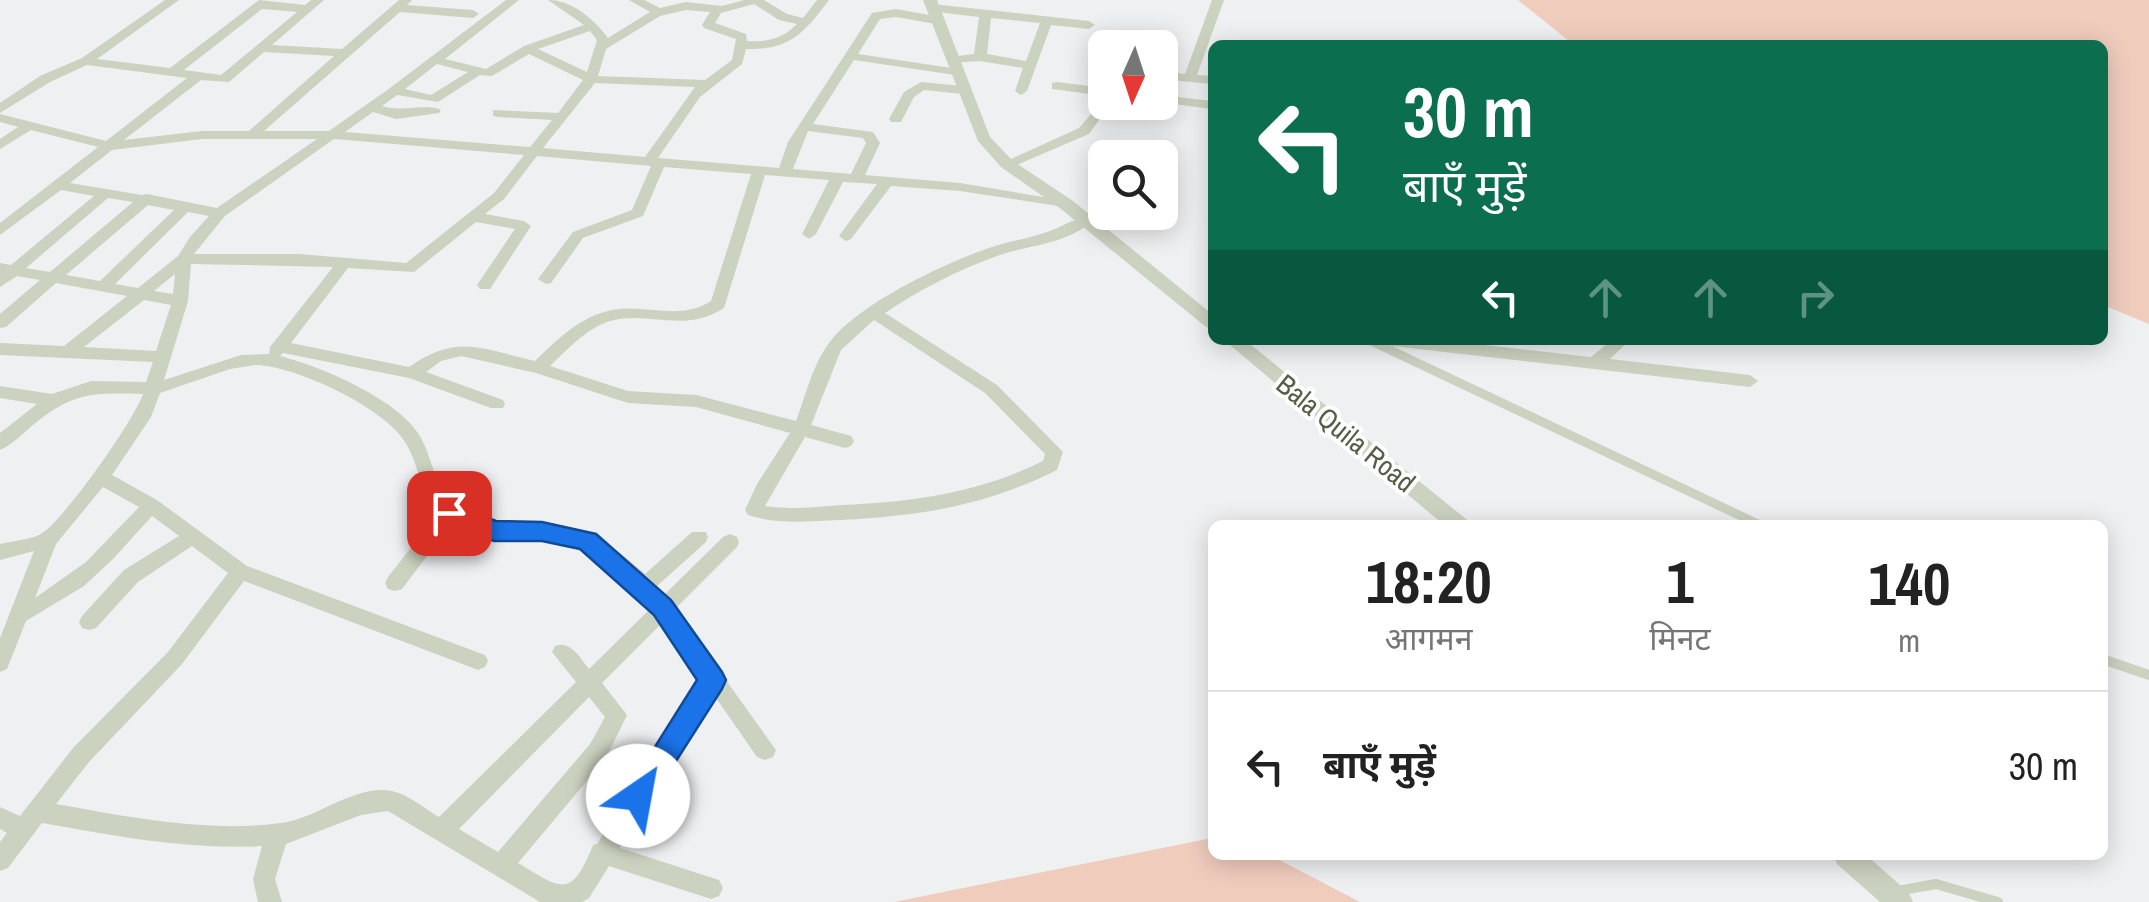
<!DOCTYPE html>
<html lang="hi">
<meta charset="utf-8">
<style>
body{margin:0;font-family:"Archivo Narrow","Noto Sans Devanagari",sans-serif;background:#f2f2f2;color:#222;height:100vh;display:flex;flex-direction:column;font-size:38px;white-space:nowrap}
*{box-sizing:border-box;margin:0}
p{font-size:32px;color:#767676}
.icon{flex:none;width:55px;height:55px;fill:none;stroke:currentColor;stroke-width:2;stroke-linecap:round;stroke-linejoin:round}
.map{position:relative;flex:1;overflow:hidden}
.sheet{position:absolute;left:1208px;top:520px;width:900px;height:340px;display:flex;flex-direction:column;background:#fff;border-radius:15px;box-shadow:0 5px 25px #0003}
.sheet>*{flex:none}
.banner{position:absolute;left:1208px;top:40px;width:900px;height:305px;border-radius:15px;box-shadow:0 5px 25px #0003;background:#0b6e4f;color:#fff;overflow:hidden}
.needle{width:65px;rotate:183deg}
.controls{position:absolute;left:1088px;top:30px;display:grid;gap:20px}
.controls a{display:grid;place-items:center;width:90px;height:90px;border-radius:15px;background:#fff;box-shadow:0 5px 25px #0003;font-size:50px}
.pin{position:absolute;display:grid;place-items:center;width:85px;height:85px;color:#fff;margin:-42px;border-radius:20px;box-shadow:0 5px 15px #0006}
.me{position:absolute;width:110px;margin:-55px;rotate:33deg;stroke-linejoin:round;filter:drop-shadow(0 0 8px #0008)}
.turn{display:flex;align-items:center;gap:35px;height:210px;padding:0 30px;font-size:45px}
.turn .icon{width:130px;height:130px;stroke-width:2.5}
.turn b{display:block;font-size:70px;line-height:85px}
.lanes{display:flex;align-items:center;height:95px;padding:0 30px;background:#0003;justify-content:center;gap:50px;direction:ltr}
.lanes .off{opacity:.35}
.eta{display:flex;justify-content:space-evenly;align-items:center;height:170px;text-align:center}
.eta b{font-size:60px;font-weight:800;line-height:70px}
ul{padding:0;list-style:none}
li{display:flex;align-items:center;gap:30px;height:150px;padding:0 30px;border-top:2px solid #e0e0e0}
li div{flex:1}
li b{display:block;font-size:38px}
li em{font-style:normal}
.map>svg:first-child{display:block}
.green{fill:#f0ccbd}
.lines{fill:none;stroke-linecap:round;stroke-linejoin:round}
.service-far1{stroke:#ccd2c0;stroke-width:9}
.service{stroke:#ccd2c0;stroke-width:10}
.minor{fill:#ccd2c0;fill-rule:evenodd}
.tertiary{fill:#ccd2c0;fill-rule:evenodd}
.route{fill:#1a73e8;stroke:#114b97;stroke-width:2.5}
.labels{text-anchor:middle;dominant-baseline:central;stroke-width:8;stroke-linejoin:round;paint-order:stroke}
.street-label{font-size:28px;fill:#555e47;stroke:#fff}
</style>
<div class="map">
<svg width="2149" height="902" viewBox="0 0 2149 902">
<rect width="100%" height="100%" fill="#eff0f2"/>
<g class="green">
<polygon points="1518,0 2149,0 2149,324 2103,305 2102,45 1574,45"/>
<polygon points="1212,838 1212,855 1270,855 1360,902 894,902"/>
</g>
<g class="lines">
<polyline class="service-far1" points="1369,340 1760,525"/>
<g class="service">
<polyline points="2102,659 2149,675"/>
<polyline points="1897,891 1936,884 1998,902"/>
</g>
<g class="minor">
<path d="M165,0H179L97,59L170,68L259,0L305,5L311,0H324L272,45L342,49L399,0H412L407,5L473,10L479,14L473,18L400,12L264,131H329L390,88L506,0H519L445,59L486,69L524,46L584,25L548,0C572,0 594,19 608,38L650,12L629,0H644L660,8L686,2L722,6L744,0H764L787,14L803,18L817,0H829C804,33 791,50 746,49L742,64L700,97L658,158L779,168L788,142L872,13L896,9L940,17L942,20L936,24L896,17L880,19L858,54L958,69L962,70V76L854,60L813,124L873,132L880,143L865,175L960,183L1067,201L1074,205L1072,208L960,191L891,186L851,239L846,241L839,236L877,184L843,182L816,234L809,239L802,234L829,180L765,175L724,308C682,335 648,309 607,322C585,330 567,350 550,366L628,391L696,395L796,421C806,395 812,366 829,343C857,304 948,261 995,246C1012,241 1030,238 1047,232C1061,228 1076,216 1090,218L1092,221C1068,244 1028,245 997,256C958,270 919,290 885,313L997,385L1063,452L1057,470C985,506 920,516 840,520C808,521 779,525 748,515L745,510L757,484L790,433L696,407L628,403L536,373L461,356L441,361L426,372L503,400L505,404L503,408H491L409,378L283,353L280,356C320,366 395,398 418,433C435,459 433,494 462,511C489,527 522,522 552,525C590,529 617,549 645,574L692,532H706L708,537L706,542L656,587L664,595L723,537L730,534L737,537L739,542L737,547L675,609L776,750L773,757L765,760L757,757L714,695L620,848L719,880L723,888L719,896L711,899L609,866L589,898L582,902H540L388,811L361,815L286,844L275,879L282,902H258L253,879L262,846C188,850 115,836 42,823L8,868L0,871V842L7,833L0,829V807L20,816L73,748L168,652L228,573L192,546L138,582L96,628L89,630L82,628L79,622L82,616L124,570L179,536L152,516L114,558L84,586L26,621L7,669L0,672V638L34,551L0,560V544C12,541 28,540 39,535C61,525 135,419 143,394C97,393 76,391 38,421C26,430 14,444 0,450V433L37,404L0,398V386L52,394L91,381L146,382L153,362L0,355V343L64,346L127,296L56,283L6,327L0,328V314L40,280L17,276L0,287V263L11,265L94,196L61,190L0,235V223L98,147L31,130L0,149V139L18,127L0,122V114L106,141L187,78L87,65L50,82L0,113V103L40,76L82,58ZM754,4L779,20L797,24C782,39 768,42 747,41L746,34L715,23L721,13ZM262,9L297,12L221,75L184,70ZM686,10L710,12L702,25L704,28L736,39L732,60L705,80L598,76L606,49L660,16ZM590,31L597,40L587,72L538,49ZM264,52L334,56L249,131H202L124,140L201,80L229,82ZM529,54L583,80L558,113L493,110V116L498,117L552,120L530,147L345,132L373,112L396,119L439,113L441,110C426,102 404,113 382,106L397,95L438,102L480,75L492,76ZM437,64L468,72L431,95L405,89ZM595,83L695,87L645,157L543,148ZM808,131L863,138L866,143L851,174L793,169ZM202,139H317L217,208L147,194L142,195L70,183L112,150ZM334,139L524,155L494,193L406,263L299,254H194L225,216ZM537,156L651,166L632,210L573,232L538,279L546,284L551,283L583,238L643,216L664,167L751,174L711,301C682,320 651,306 620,309C584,312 559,338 535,361C482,349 458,333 409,367L291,343L348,268L414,272L476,222L515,229L477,285L480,289H490L531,226L524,221L485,214L504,199ZM108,198L133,202L50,272L26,268ZM148,205L174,210L100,281L66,275ZM188,212L209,216L190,237L178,256L138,288L115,284ZM191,264L333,267L270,347L269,354L241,355L164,380L188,301ZM175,274L173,294L154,291ZM144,300L171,305L156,351L84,347ZM874,320L985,393L1045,454L1043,461C978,493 913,502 842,505C816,507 790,510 765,506L805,437L845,448L851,446L854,441L851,436L811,425L841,350ZM255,365C294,365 385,408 405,442C420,465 419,493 438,513L388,577L385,583L388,589L395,591L402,589L452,523C490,545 534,532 574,544C606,553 631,585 651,608L589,669C580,658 571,640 555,646L552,652L576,682L439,817C425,809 408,794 392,791C354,784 317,819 281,823C207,833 129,817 56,804L89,762L182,664L244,581L478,670L485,667L488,661L485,655L247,566L157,500L112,475L151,417L160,393L230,369ZM103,487L139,507L86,562L35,598L56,544ZM663,622L702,677L597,844L593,845C571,900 562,889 518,863L606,758L627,715L602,683ZM589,697L605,717L590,744L498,852L459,829Z"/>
<polygon points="1212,0 1224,0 1197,75 1212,76 1212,84 1160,79 1160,71 1185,74"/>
<path d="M932,4L1089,21L1095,25L1089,29L1051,25L1027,91L1021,95L1015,91L1023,68L980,61L949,63V57L974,54L979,17L928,11V5ZM991,18L1040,23L1026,61L987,54Z"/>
<polygon points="921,82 963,86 969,90 963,94 924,90 914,97 901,122 891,122 889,119 904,92"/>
<polygon points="1057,82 1105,88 1105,96 1052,89 1052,83"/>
<polygon points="1160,95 1212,101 1212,109 1158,102"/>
<polygon points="1105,98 1105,102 1112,102 1089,134 1012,167 1007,168 1000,164 1079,128"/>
<polygon points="1384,340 1441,340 1591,357 1612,340 1630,340 1610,359 1750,375 1758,381 1750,387 1392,346"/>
</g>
<g class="tertiary">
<polygon points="923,0 937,0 990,137 1013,161 1073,201 1212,314 1212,329 1206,327 1061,209 1001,167 978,141"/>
<polygon points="1224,340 1245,340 1466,519 1470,525 1444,525"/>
<polygon points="1833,855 1866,855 1909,893 1913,902 1880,902 1837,864"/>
</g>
</g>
<polygon class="route" points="449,503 496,521 542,522 596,534 671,600 722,672 726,680 722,689 648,805 638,809 628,805 624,796 697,680 654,615 580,549 542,541 494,541 441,519 437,513"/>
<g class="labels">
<g class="street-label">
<text transform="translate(1346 433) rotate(39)">Bala Quila Road</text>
</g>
</g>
</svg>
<div class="controls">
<a><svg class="needle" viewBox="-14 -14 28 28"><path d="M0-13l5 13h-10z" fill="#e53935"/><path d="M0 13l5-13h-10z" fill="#767676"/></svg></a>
<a><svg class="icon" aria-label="search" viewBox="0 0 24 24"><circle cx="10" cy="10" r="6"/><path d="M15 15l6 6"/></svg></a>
</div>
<div class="pin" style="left:449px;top:513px;background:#d93025"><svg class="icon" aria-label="arrive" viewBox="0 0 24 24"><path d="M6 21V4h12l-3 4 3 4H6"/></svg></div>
<svg class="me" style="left:638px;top:796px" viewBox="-20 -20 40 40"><circle r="19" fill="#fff"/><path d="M0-13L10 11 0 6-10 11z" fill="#1a73e8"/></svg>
<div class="banner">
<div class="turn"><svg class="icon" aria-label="left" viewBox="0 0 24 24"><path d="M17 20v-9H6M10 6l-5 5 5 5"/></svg><div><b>30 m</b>बाएँ मुड़ें</div></div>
<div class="lanes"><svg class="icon" aria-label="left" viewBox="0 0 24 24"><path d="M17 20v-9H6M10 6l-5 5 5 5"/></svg><svg class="icon off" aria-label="ahead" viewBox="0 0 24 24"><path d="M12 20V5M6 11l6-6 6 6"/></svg><svg class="icon off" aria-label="ahead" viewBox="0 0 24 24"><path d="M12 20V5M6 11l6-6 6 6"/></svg><svg class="icon off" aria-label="right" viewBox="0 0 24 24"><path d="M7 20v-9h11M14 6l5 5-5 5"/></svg></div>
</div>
<section class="sheet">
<div class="eta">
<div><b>18:20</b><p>आगमन</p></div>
<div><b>1</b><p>मिनट</p></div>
<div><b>140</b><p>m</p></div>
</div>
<ul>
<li><svg class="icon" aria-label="left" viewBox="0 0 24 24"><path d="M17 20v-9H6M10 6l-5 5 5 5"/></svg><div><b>बाएँ मुड़ें</b></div><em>30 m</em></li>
</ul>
</section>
</div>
